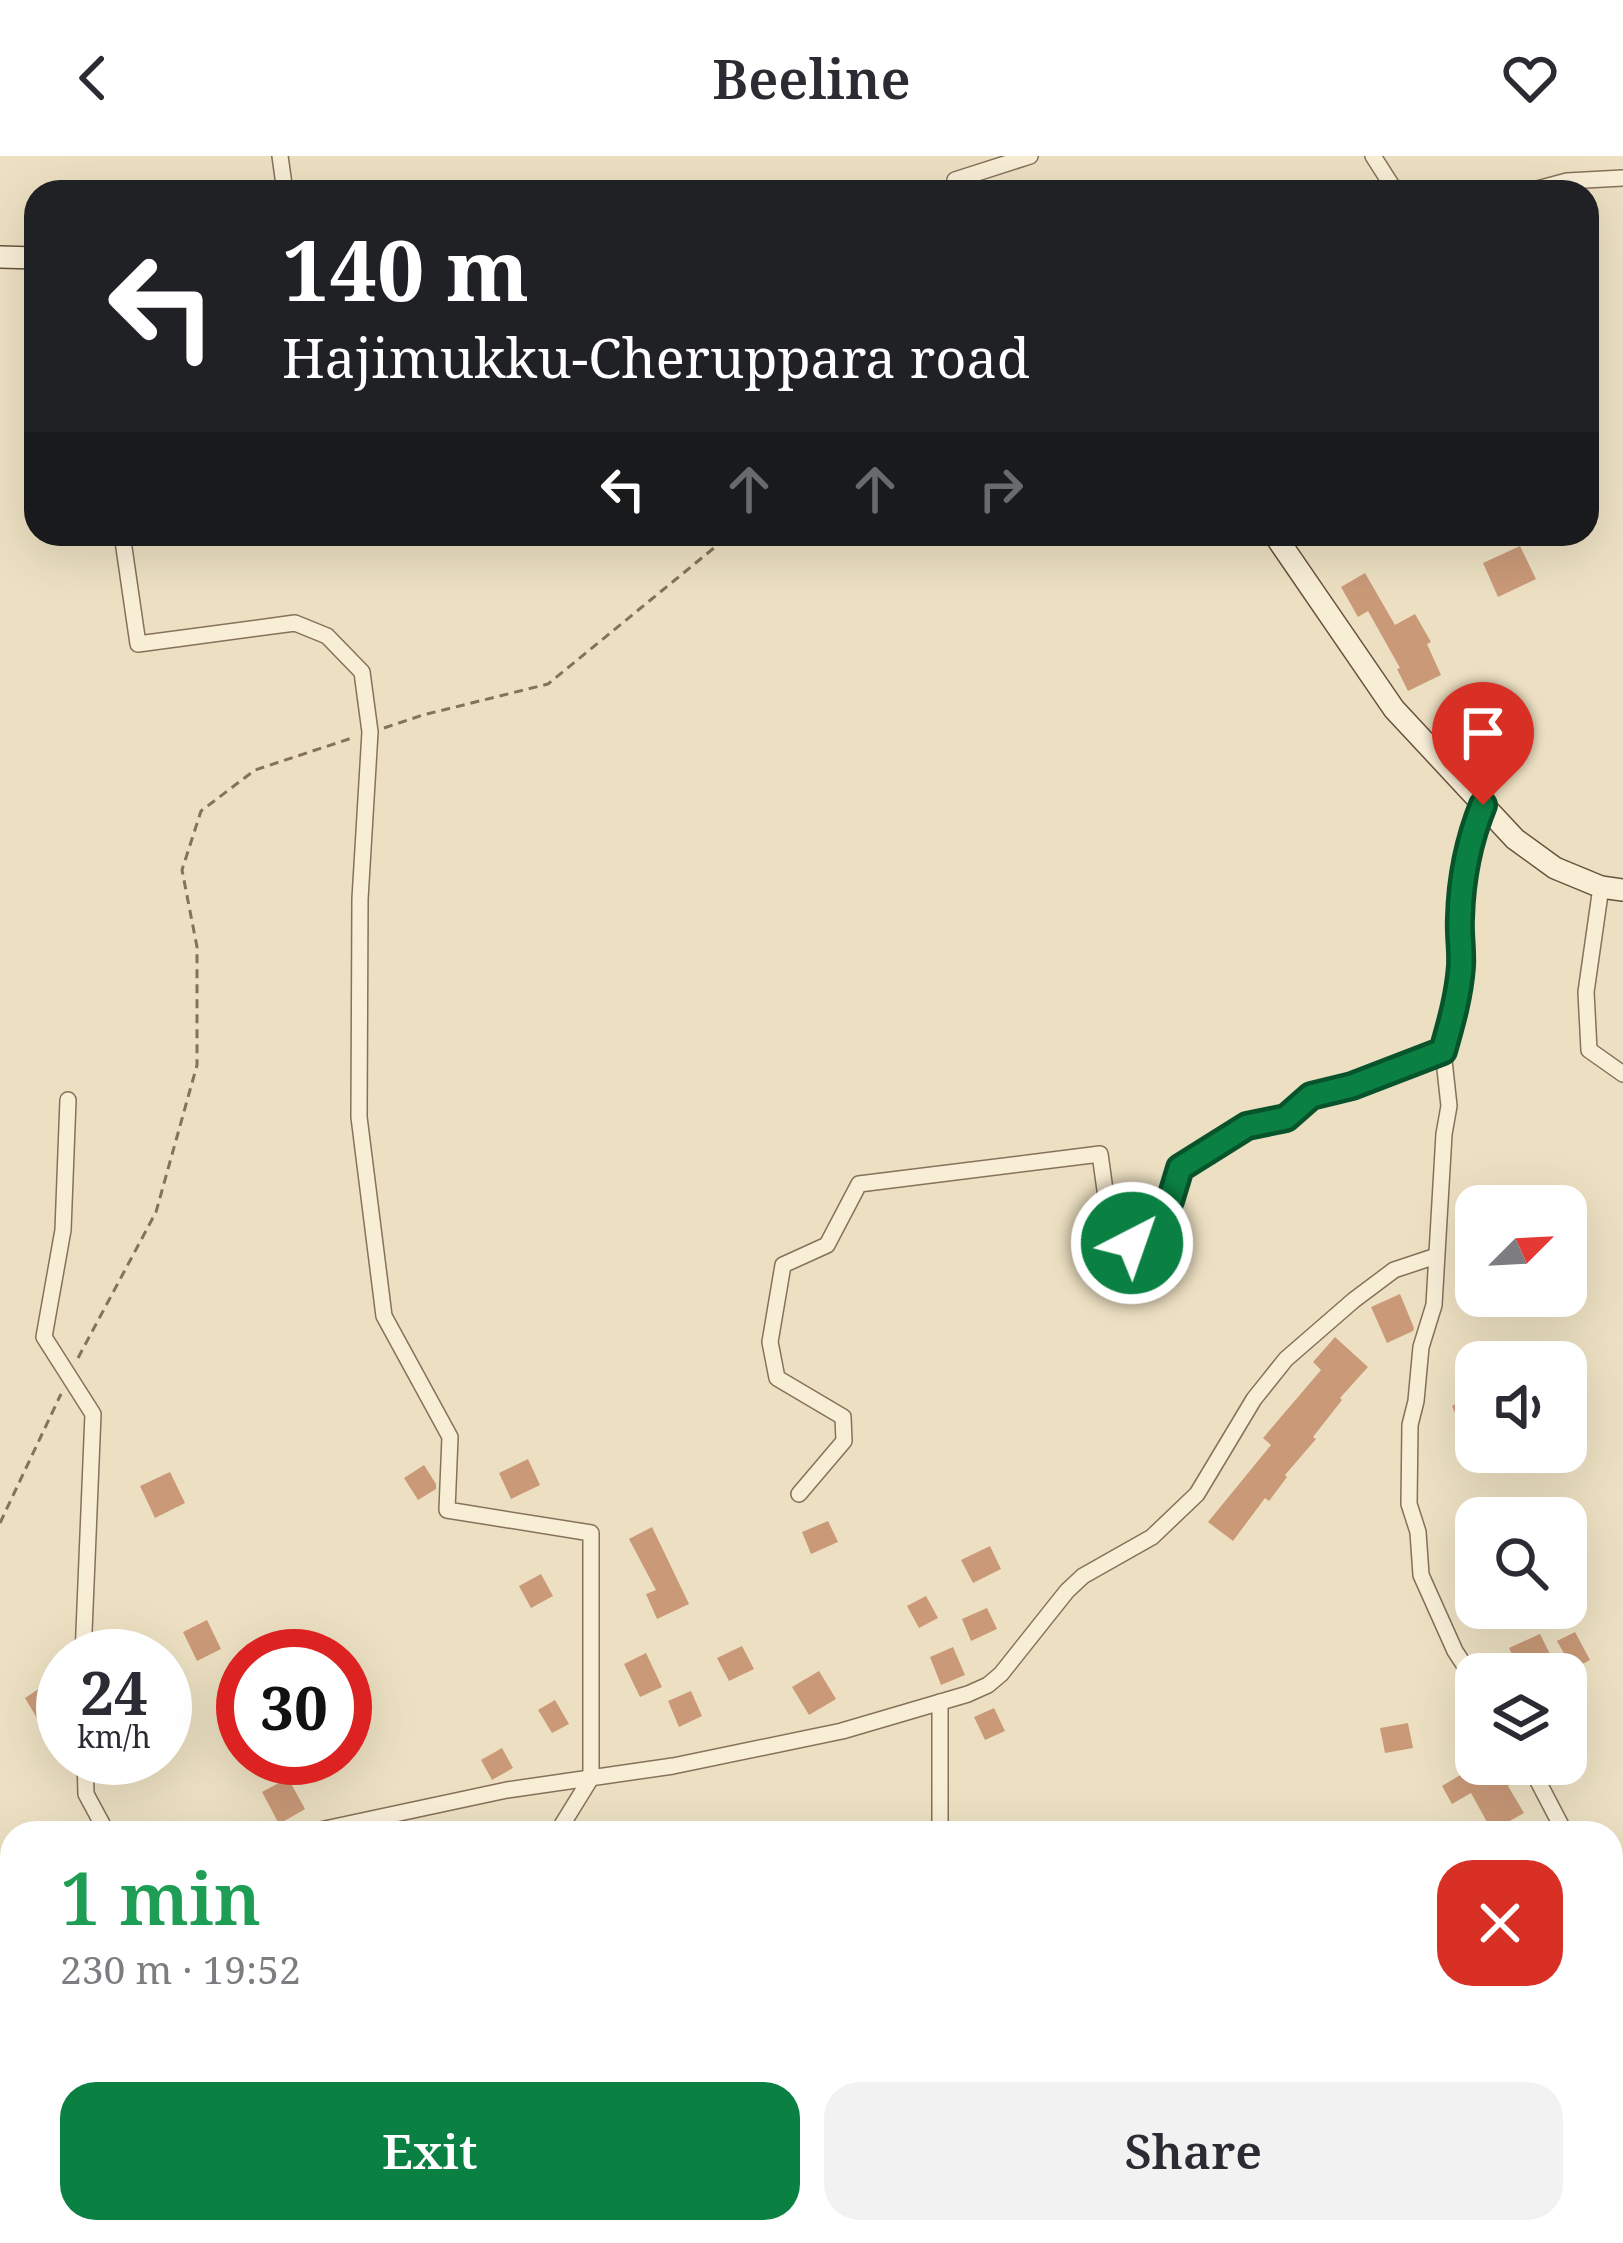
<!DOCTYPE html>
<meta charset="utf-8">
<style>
body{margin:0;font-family:"Noto Serif",serif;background:#f2f2f3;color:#2b2b33;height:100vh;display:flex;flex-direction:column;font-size:45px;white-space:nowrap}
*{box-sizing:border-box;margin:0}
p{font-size:39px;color:#7c7c81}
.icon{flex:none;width:66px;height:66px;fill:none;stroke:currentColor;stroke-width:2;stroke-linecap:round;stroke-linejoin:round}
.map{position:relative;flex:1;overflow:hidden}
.panel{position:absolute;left:0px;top:1665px;width:1623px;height:423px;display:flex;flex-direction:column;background:#fff;border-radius:36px 36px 0 0;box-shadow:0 12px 48px #0002}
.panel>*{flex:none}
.guide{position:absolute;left:24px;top:24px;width:1575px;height:366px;border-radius:36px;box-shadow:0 12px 48px #0002;background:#202124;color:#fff;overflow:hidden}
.needle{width:78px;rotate:66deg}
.fabs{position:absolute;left:1455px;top:1029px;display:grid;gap:24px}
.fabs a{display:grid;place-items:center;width:132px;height:132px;border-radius:24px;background:#fff;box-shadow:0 12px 48px #0002;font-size:60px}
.speed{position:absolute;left:36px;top:1473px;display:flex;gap:24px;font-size:60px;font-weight:700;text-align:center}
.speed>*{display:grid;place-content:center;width:156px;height:156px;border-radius:50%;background:#fff;box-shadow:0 12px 48px #0002;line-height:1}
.speed small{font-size:30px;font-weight:400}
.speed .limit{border:18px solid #d22;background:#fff;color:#111}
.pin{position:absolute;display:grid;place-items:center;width:102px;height:102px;color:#fff;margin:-123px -51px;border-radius:50% 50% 50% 0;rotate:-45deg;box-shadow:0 0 12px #0007}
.pin .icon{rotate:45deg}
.me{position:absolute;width:132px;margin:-66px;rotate:41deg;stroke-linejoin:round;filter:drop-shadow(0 0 9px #0008)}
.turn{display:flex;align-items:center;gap:42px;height:252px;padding:0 60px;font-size:54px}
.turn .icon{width:156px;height:156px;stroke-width:2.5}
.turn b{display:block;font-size:84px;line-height:102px}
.lanes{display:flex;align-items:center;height:114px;padding:0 60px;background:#0003;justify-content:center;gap:60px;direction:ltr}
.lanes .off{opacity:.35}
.round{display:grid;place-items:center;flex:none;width:126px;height:126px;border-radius:36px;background:#f2f2f3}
.overview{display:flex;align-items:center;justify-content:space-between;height:204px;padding:0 60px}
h1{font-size:72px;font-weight:600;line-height:90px;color:#1e9e55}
.primary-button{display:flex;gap:24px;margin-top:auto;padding:24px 60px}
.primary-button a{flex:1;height:138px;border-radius:36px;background:#0b8043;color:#fff;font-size:48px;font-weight:600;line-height:138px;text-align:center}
.primary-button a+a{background:#f2f2f3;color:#2b2b33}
header{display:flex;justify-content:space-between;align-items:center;height:156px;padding:0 60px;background:#fff;font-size:54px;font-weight:600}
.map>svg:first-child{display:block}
.building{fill:#ca9a78}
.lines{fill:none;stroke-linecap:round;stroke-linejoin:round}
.street-casing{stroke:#86715a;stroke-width:18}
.secondary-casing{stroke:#68523d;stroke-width:24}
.path{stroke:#86715a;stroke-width:3;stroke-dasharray:9 6;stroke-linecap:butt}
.street{stroke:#f8edd5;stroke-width:15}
.secondary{stroke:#f8edd5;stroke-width:21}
.route-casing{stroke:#07532c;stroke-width:30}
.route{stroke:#0b8043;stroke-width:21}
</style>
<header><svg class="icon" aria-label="back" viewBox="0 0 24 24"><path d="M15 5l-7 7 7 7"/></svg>Beeline<svg class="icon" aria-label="heart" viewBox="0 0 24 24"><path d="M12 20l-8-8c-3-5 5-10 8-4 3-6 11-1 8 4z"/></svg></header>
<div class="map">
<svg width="1623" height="2087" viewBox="0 0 1623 2087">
<rect width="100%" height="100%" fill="#ede0c2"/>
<g class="building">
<polygon points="1520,390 1536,423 1498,441 1483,407"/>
<polygon points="1365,417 1395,469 1415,458 1431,486 1427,488 1441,519 1408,535 1397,513 1400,512 1368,455 1358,461 1341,431"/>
<polygon points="1400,1138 1414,1172 1413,1175 1387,1187 1371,1151"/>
<polygon points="1335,1181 1368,1211 1340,1242 1342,1244 1313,1281 1316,1283 1285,1319 1287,1321 1269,1345 1265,1342 1233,1385 1208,1366 1271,1289 1263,1282 1321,1214 1313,1206"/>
<polygon points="1476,1237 1476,1303 1452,1250"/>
<polygon points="528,1303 540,1329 511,1343 499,1317"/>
<polygon points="424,1309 436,1328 436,1333 418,1344 404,1322"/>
<polygon points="170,1316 185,1347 155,1362 140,1330"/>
<polygon points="828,1365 838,1386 811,1398 802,1376"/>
<polygon points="652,1371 689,1448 657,1463 646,1438 656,1434 629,1383"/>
<polygon points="990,1390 1001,1413 973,1427 961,1404"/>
<polygon points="541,1418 553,1440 531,1452 519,1430"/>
<polygon points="926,1440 938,1462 919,1472 907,1450"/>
<polygon points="987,1452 997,1473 971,1485 962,1463"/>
<polygon points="207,1464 221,1493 197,1505 183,1476"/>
<polygon points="1575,1476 1590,1504 1573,1513 1557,1485"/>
<polygon points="1540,1478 1552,1502 1521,1517 1509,1492"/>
<polygon points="742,1490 754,1513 729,1525 717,1502"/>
<polygon points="953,1491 965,1519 941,1529 930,1501"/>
<polygon points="646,1497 662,1531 640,1541 624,1508"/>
<polygon points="819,1515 836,1543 809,1559 792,1531"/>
<polygon points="43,1530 54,1547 50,1550 61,1572 47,1579 25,1542"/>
<polygon points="691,1535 702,1560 679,1571 668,1545"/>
<polygon points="555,1544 569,1568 552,1577 538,1554"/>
<polygon points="994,1552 1005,1575 985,1584 974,1561"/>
<polygon points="1408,1567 1413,1592 1385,1597 1380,1572"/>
<polygon points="502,1592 513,1612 492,1624 481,1604"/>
<polygon points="1463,1608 1501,1608 1511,1628 1508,1630 1524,1657 1492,1675 1471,1637 1452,1648 1442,1630 1467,1615"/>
<polygon points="288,1622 305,1653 279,1668 262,1636"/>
</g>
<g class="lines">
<g class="street-casing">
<g id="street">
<polyline points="280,0 285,36"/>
<polyline points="1373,0 1396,36"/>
<polyline points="955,24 1030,0"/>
<polyline points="1526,36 1567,25 1623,22"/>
<polyline points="122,378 138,488 295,467 327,480 362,516 370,576 360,743 359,961 384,1160 450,1281 447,1354 591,1377 591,1622 557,1677"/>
<polyline points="1601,731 1586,836 1589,894 1623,918"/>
<polyline points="68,944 63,1074 44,1181 93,1258 83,1500"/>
<polyline points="799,1338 844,1285 843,1261 777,1222 770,1186 783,1109 827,1089 859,1028 1100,998 1110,1070 1131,1087 1170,1045 1180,1011 1247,970 1286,962 1311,940 1352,930 1443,895"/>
<polyline points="1476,1527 1455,1495 1421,1419 1418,1376 1409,1348 1410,1269 1416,1245 1421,1191 1434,1149 1444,978 1449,950 1443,895 1454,854 1461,808 1460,762 1463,721 1470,682 1483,649"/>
<polyline points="940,1546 940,1677"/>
<polyline points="85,1602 86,1638 107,1677"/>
<polyline points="1529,1608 1565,1677"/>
<polyline points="306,1677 507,1634 673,1610 842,1575 968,1538 988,1529 1001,1518 1067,1435 1083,1420 1152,1381 1197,1338 1254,1243 1286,1203 1354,1144 1394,1114 1436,1100"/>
<polyline points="1611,1811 1612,1810 1623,1833"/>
<polyline points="0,1814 12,1807"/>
<polyline points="164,2087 173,2076"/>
<polyline points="1482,2087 1488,2076"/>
</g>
</g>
<g class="secondary-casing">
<g id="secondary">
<polyline points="0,101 36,102"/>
<polyline points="1274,378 1394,553 1515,683 1555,712 1601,731 1623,734"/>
<polyline points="0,1956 12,1989"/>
<polyline points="46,2076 51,2087"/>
</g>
</g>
<g class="path">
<polyline points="384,572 423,559 548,528 731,378"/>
<polyline points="78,1202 156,1056 197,909 197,791 182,714 201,655 255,614 352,582"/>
<polyline points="0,1367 61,1238"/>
</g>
<use href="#street" class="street"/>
<use href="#secondary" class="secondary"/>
</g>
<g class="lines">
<g class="route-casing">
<path id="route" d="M1132,1087L1170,1045L1180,1012L1247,970L1286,962L1311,940L1352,930L1443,895C1451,867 1459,839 1461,810C1462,794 1459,778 1460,762C1461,723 1468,686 1483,649"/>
</g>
<use href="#route" class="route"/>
</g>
</svg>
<div class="fabs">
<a><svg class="needle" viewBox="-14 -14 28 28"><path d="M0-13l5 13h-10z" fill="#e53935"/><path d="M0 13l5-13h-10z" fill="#7c7c81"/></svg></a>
<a><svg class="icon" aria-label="sound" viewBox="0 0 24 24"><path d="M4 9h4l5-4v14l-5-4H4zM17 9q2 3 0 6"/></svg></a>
<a><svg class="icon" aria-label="search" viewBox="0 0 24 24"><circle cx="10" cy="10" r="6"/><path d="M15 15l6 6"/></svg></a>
<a><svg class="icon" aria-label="layers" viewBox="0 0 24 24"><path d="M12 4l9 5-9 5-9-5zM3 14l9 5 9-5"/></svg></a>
</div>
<div class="speed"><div>24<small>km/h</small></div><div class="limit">30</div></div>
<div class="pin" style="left:1483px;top:649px;background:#d93025"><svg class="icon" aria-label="arrive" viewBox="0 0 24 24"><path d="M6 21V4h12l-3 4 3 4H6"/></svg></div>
<svg class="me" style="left:1132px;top:1087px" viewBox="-20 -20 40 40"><circle r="17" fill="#0b8043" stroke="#fff" stroke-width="3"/><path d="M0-11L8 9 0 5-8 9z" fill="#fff"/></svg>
<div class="guide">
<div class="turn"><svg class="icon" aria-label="left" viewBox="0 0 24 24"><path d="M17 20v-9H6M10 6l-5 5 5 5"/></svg><div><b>140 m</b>Hajimukku-Cheruppara road</div></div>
<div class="lanes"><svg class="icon" aria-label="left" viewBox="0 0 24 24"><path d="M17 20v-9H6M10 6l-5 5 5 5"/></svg><svg class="icon off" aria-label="ahead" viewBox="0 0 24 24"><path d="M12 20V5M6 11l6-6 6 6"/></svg><svg class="icon off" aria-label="ahead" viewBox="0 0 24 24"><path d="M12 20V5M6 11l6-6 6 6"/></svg><svg class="icon off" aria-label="right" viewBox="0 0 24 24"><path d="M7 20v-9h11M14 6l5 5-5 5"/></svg></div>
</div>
<section class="panel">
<div class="overview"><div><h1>1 min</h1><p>230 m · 19:52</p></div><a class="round" style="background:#d93025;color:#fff"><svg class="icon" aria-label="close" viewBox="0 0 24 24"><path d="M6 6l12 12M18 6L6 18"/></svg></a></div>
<div class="primary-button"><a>Exit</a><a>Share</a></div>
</section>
</div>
